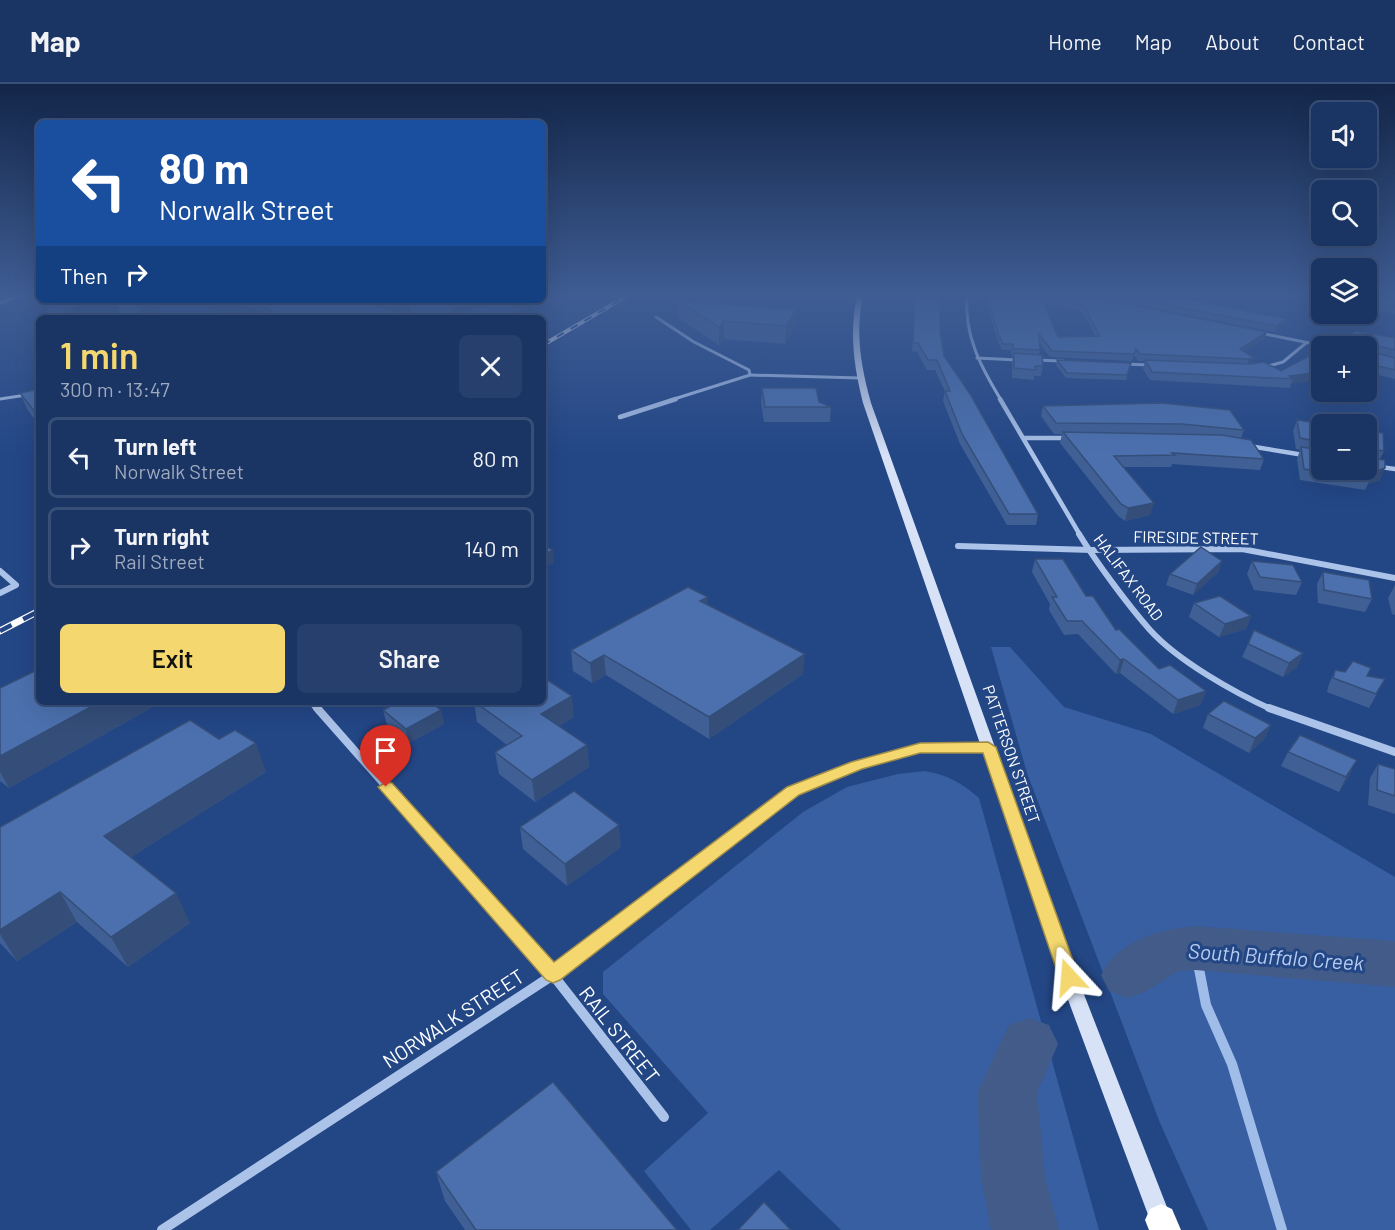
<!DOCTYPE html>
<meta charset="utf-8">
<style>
body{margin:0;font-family:Barlow,sans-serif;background:#273f6d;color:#f1f3f6;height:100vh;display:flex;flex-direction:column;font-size:22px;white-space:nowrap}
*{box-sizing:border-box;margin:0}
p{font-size:20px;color:#9faabf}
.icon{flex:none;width:33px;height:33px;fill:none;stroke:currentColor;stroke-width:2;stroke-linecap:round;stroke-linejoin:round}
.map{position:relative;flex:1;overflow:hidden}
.side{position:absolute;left:36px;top:231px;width:510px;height:390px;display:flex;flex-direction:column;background:#1a3464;border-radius:9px;box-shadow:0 6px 24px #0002,0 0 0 2px #384f78}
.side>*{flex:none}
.top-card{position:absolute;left:36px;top:36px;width:510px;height:183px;border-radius:9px;box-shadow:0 6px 24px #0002,0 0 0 2px #384f78;background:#1a4fa0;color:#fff;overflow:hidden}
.buttons{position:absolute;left:1311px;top:18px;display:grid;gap:12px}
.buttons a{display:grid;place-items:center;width:66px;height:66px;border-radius:9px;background:#1a3464;box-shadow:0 6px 24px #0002,0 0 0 2px #384f78;font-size:30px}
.pin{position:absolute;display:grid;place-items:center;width:51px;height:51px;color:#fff;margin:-62px -26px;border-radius:50% 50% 50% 0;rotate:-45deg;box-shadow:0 0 6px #0007}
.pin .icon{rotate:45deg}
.me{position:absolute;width:66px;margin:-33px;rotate:341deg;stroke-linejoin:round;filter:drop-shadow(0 0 4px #0008)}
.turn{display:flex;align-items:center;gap:21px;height:126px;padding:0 24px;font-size:27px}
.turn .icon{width:78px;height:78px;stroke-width:2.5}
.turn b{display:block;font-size:42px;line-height:51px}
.then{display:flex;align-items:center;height:57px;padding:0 24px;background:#0003;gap:12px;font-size:22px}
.round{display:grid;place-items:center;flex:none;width:63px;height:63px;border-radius:9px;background:#273f6d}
.summary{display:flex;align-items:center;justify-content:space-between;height:102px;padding:0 24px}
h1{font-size:36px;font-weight:600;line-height:45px;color:#f4d86f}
.action{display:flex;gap:12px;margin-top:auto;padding:12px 24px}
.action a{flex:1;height:69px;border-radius:9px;background:#f4d86f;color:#111;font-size:24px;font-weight:600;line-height:69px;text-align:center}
.action a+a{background:#273f6d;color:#f1f3f6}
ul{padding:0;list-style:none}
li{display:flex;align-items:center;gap:18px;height:81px;margin:0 12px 9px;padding:0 12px;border:3px solid #384f78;border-radius:9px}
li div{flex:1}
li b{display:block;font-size:22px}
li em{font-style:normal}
header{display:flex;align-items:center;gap:36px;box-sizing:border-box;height:84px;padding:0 30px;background:#1a3464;border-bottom:2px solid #384f78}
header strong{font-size:28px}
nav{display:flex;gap:33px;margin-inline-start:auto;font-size:21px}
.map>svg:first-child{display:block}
.green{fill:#375fa2}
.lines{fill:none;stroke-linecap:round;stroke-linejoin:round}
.stream{stroke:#a0bdea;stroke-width:10}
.river{fill:#425b89;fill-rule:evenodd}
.street-far4{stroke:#acc3e9;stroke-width:3}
.street-far3{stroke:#acc3e9;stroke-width:4.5}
.street-far2{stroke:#acc3e9;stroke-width:6}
.street-far1{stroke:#acc3e9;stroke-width:8}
.street{stroke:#acc3e9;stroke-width:10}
.secondary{fill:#d7e2f7;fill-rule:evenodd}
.highway{fill:#fff;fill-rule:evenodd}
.rail-far1-casing{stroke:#fff;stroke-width:4}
.rail-casing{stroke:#fff;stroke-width:7}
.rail-far1{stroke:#234685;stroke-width:2;stroke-dasharray:8;stroke-linecap:butt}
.rail{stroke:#234685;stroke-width:4.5;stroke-dasharray:13;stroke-linecap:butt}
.wall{fill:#406095;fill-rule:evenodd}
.shaded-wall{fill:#344e79}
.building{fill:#4b70ad;stroke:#344e79;stroke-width:1.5;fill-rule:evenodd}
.route{fill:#f4d86f;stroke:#9f8c48;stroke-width:1.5}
.labels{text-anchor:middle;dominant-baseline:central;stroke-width:6;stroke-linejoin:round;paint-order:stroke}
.street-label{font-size:16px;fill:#fff;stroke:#234685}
.near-street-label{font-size:20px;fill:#fff;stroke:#234685}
.near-water-label{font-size:21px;font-style:italic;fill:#b8cdf0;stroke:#234685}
</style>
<header>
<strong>Map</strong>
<nav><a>Home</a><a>Map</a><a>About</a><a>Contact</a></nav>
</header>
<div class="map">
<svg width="1395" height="1146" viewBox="0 0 1395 1146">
<rect width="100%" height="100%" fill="#234685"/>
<g class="green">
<polygon points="154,216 210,216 199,219 227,234 166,234"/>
<polygon points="991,563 1010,563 1064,623 1151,650 1395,793 1395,1146 1208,1146 1160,1039 1027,689"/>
<path d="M925,687C948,691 962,699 979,714L1099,1146H841L779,1086L710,1146H691L644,1087L708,1029L603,910V888L803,728L847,703L898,690Z"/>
</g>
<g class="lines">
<polyline class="stream" points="1195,864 1206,921 1232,980 1282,1146"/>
<g class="river">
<path d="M1195,842L1395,857V903L1195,886L1178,887L1147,907L1128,914L1109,907L1101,891C1117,857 1159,845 1195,842Z"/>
<polygon points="1029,934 1049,941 1058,960 1037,1009 1045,1093 1059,1146 991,1146 981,1093 977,1009 1009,941"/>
</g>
<g class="street-far4">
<path d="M967,212C964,252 981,283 1001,316"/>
<polyline points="656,233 694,258 749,286 750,291 671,316"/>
<polyline points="1260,249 1324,262"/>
<polyline points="977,274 1018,276"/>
<polyline points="1035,276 1063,277"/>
<polyline points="1124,280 1150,281"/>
<polyline points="1265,283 1283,278 1306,259"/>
<polyline points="750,291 860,294"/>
<polyline points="0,315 39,309"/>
</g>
<g class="street-far3">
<polyline points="1000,315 1080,451"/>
<polyline points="620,333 676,315"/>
<polyline points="1024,354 1068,354"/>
<polyline points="1249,362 1322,374"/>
<polyline points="1366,381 1395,385"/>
</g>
<g class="street-far2">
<path d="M1079,450C1096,478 1128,521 1150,546C1178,577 1235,609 1273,626"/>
<polyline points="958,462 1092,466 1242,465 1395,494"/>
<polyline points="0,487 16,501 0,509"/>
<polyline points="311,618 318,626"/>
</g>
<g class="street-far1">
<polyline points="317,624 519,853"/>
<polyline points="1269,624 1395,668"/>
<polyline points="603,853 793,707 857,681 920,664 988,663"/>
</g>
<g class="street">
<polyline points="518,851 553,891 664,1033"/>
<polyline points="162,1146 553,891 605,851"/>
</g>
<g class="secondary">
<polygon points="13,212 21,212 0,221 0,217"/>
<path d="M857,212H863C855,249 861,283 871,319L1085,913L1172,1136L1169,1144L1163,1146L1153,1144L1150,1136L1067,913L863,319C854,283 849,249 857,212Z"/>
</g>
<polygon class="highway" points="1161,1120 1172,1125 1181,1146 1149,1146 1145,1136 1150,1125"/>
<g class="rail-far1-casing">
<polyline id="rail-far1" points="543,261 627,212"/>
</g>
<g class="rail-casing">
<polyline id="rail" points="0,547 39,527"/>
</g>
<use href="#rail-far1" class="rail-far1"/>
<use href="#rail" class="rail"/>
</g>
<g class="wall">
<polygon points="915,212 940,212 940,247 944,272 1038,430 1036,441 1007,441 960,360 943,317 945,307 935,286 927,286 917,268 912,267"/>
<path d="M985,212H1085L1265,254L1244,268L1254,274L1252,280L1281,287L1322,265L1291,300L1290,304L1150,296L1143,285L1145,277H1138L1134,271L1132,277L1050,273L1039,259L1040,266L1039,270L1043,282L1041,292H1034V296L1012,294V279L1013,272H1012L1011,266H1002L997,255ZM1044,219L1083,228L1095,252L1058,253Z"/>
<polygon points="1092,212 1192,212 1192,216 1287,235 1284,241 1274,248"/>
<polygon points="1298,212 1322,212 1322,216"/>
<polygon points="1366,212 1395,216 1395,230 1366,225"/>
<polygon points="1371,212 1395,212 1395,216"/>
<polygon points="242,216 365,216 405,230 407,230 368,216 494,216 524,225 528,234 262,229 243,220"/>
<polygon points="678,217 796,226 795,244 785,260 724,255 719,261 678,234"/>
<polygon points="1395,254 1395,295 1366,288 1366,262 1326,262"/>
<polygon points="1057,276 1131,279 1126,296 1066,294 1056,281"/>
<polygon points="762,304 831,323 830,338 764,338 761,319"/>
<polygon points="39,305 39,341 27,325 20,309"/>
<polygon points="1043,322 1244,346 1241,354 1264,375 1260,386 1172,380 1171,383 1123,383 1150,431 1125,437 1118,432 1060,359 1062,350 1054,350 1041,332"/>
<polygon points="1297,336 1322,340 1322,386 1366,347 1384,367 1380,375 1380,396 1368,400 1365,406 1300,396 1297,375 1300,366 1296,365 1293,347"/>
<polygon points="1035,475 1086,512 1116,546 1159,585 1206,607 1200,621 1173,630 1120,589 1116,590 1078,550 1064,551 1049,526 1050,520 1032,488"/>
<polygon points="1222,477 1218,488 1193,511 1166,501 1170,490"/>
<polygon points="1252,477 1302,498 1296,511 1254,506 1247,490"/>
<polygon points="1323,488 1372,515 1365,528 1318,519 1317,500"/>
<polygon points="1395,501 1395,531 1392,530 1388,514"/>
<polygon points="1194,519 1251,532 1246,545 1219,553 1189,533"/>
<polygon points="708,521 803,590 709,655 606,591 592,599 573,587 571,566"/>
<polygon points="1248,560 1303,569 1297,583 1283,593 1242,573"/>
<polygon points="1371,584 1367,592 1385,595 1369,624 1327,608 1329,600 1335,586 1345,588"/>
<polygon points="0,604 158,620 9,704 0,697"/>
<polygon points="474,618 543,618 574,633 559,642 587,661 589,683 535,718 499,690 495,668 507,661 477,638"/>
<polygon points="383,626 441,626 444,640 409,659 387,641"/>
<polygon points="1208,630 1271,641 1264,655 1249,669 1203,644"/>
<polygon points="1288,668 1350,690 1339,708 1281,682"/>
<polygon points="1378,680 1395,685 1395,730 1368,721 1370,694"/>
<polygon points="266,688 131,773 190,839 128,883 77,838 17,877 0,859 0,743"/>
<polygon points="520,743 621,763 567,802 523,765"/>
<polygon points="436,1088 677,1146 465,1146 445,1117"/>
</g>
<g class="shaded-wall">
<polygon points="543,212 560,212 514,229 513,222 529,216 543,216"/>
<polygon points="73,216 77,216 76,234 68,234"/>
<polygon points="140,216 143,216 144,234 140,234"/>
<polygon points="474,216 494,216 454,234 453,228 453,224"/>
<polygon points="527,226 528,234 508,234 507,232"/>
<polygon points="796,226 795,244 785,260 786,242"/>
<polygon points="1287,235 1284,241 1274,248 1276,242"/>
<polygon points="724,237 724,255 719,261 719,243"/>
<polygon points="1267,248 1265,254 1238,272 1240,265"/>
<polygon points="1254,274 1252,280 1247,281 1249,275"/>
<polygon points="1322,288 1322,296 1291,300 1293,295 1289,292"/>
<polygon points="1385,384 1380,396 1368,400 1370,395 1368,390"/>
<polygon points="1154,419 1150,431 1125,437 1128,424"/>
<polygon points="553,466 554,479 543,484 543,471"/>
<polygon points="1222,477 1218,488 1193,511 1197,500"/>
<polygon points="708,513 707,532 700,517"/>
<polygon points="1251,532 1246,545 1219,553 1225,540"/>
<polygon points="1303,569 1297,583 1283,593 1289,579"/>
<polygon points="805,570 803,590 709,655 709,633"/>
<polygon points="604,571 606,591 592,599 590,579"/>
<polygon points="1124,575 1120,589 1116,590 1120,576"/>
<polygon points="1206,607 1200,621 1173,630 1178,616"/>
<polygon points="572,612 574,633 544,651 541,630"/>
<polygon points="100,618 157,618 158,620 9,704 0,688 0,672"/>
<polygon points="441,626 444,640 409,659 406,645"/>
<polygon points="1271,641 1264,655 1249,669 1255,654"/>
<polygon points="256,659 266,688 119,781 104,752"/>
<polygon points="587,661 589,683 535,718 532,696"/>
<polygon points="1357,676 1350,690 1339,708 1346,693"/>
<polygon points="619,741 621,763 567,802 565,780"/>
<polygon points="60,808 77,838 17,877 0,850 0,846"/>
<polygon points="176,809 190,839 128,883 111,853"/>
</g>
<g class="building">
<polygon points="915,212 940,212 940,247 944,272 970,310 1038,430 1009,430 962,350 945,307 950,307 937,276 928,276 918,259 913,259"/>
<path d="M987,212H1085L1267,248L1240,265L1254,274L1249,275L1140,270L1136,265L1134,270L1052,267L1039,250L1040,266L1013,265V260H1003L998,249ZM1041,212L1084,222L1100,252L1058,253Z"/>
<polygon points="1122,212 1192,212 1192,216 1287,235 1276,242"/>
<polygon points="1366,212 1395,216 1395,222 1366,217"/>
<polygon points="49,216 73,216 72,229 69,229 68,234 46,234"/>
<polygon points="119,216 140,216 140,234 118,234"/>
<polygon points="248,216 365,216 405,230 410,228 408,223 387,216 474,216 453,224 453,228 457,230 495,216 529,216 513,222 527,226 507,232 512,233 508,234 241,234 271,227"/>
<polygon points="678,217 796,226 786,242 724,237 719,243"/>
<polygon points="1356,247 1395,254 1395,266 1369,260 1366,263 1326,262"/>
<polygon points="1322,265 1322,288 1289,292 1293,295 1152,288 1145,276 1250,280 1264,278 1281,287"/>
<polygon points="1366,265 1368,267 1395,274 1395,286 1366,279"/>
<polygon points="1014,269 1042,271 1043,282 1035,282 1036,286 1014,284"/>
<polygon points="1057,276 1131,279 1127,291 1067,289"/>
<polygon points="762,304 816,304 819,318 831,323 765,323"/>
<polygon points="39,305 39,333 20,309"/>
<polygon points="1162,319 1230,326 1244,346 1182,340 1056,339 1043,322"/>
<polygon points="1297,336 1326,340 1322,340 1322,358 1300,354"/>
<polygon points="1366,347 1383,349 1384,367 1370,365 1366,370"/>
<polygon points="1063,348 1222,351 1251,356 1264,375 1172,369 1175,371 1114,372 1154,419 1128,424 1121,420"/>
<polygon points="1301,363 1322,366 1322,386 1366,386 1366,370 1370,374 1385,376 1385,384 1368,390 1370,395 1304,385"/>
<polygon points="543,461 553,466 543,471"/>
<polygon points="1201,463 1222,477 1197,500 1170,490"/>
<polygon points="1035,475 1063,475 1086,512 1093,512 1116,546 1119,545 1159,585 1170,581 1206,607 1178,616 1124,575 1120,576 1082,537 1067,537 1052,513 1057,513"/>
<polygon points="1252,477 1293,481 1302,498 1260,493"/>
<polygon points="1323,488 1369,496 1372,515 1324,506"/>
<polygon points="688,503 708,513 700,517 805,570 709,633 604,571 590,579 571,566"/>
<polygon points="1220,512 1251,532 1225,540 1194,519"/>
<polygon points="1254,546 1303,569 1289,579 1248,560"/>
<polygon points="1353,577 1371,584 1367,592 1385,595 1376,610 1333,594 1335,586 1345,588"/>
<polygon points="39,585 39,618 100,618 0,672 0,604"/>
<polygon points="543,593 572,612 541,630 587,661 532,696 495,668 522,652 475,618 543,618"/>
<polygon points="1224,617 1271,641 1255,654 1208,630"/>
<polygon points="399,618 430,618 441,626 406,645 383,626"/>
<polygon points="190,636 219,655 235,646 256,659 104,752 176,809 111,853 60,808 0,846 0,743"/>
<polygon points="1300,651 1357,676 1346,693 1288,668"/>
<polygon points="1378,680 1395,685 1395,712 1377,706"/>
<polygon points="574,707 619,741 565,780 520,743"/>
<polygon points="553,998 677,1146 476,1146 436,1088"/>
<polygon points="764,1118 791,1146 738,1146"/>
</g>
<linearGradient id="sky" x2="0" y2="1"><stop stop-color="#132649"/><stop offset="0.57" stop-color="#3f5d94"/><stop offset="1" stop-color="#3f5d94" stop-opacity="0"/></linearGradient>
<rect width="1395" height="372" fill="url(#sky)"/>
<polygon class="route" points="988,658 996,663 1079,893 1076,899 1069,901 1062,899 1059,893 983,669 920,669 862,685 799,711 560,896 553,899 546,896 378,703 386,698 392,699 554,878 787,703 851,678 920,659"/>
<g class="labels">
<g class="street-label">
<text transform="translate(1196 453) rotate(1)">FIRESIDE STREET</text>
<text transform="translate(1129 493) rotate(53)">HALIFAX ROAD</text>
<text transform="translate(1012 670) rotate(71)">PATTERSON STREET</text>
</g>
<g class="near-street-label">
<text transform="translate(453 934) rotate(-33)">NORWALK STREET</text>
<text transform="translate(620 950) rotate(52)">RAIL STREET</text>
</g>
<g class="near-water-label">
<text transform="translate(1276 872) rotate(4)">South Buffalo Creek</text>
</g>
</g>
</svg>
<div class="buttons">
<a><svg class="icon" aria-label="sound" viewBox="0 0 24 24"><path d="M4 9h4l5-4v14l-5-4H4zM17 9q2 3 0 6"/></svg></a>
<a><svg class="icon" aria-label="search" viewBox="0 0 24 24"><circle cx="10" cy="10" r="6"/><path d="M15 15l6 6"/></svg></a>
<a><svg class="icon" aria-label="layers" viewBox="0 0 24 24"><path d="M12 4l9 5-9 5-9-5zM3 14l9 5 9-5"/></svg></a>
<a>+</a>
<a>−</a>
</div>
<div class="pin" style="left:386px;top:703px;background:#d93025"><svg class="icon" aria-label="arrive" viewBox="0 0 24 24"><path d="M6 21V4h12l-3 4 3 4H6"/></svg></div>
<svg class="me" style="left:1069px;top:893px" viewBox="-20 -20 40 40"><path d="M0-17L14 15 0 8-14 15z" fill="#f4d86f" stroke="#fff" stroke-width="4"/></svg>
<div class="top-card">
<div class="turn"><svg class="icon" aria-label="left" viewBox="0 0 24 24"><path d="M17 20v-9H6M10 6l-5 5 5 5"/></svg><div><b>80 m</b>Norwalk Street</div></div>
<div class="then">Then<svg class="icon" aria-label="right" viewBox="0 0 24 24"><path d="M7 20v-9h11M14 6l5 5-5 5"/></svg></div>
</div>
<section class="side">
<div class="summary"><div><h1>1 min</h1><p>300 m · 13:47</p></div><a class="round"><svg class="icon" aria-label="close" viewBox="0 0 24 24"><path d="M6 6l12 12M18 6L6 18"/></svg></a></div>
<ul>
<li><svg class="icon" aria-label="left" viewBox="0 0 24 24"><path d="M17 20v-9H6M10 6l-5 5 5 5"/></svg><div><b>Turn left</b><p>Norwalk Street</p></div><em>80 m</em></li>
<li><svg class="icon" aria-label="right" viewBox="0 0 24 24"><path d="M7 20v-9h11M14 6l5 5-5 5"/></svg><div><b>Turn right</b><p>Rail Street</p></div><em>140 m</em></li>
</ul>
<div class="action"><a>Exit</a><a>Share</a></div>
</section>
</div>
